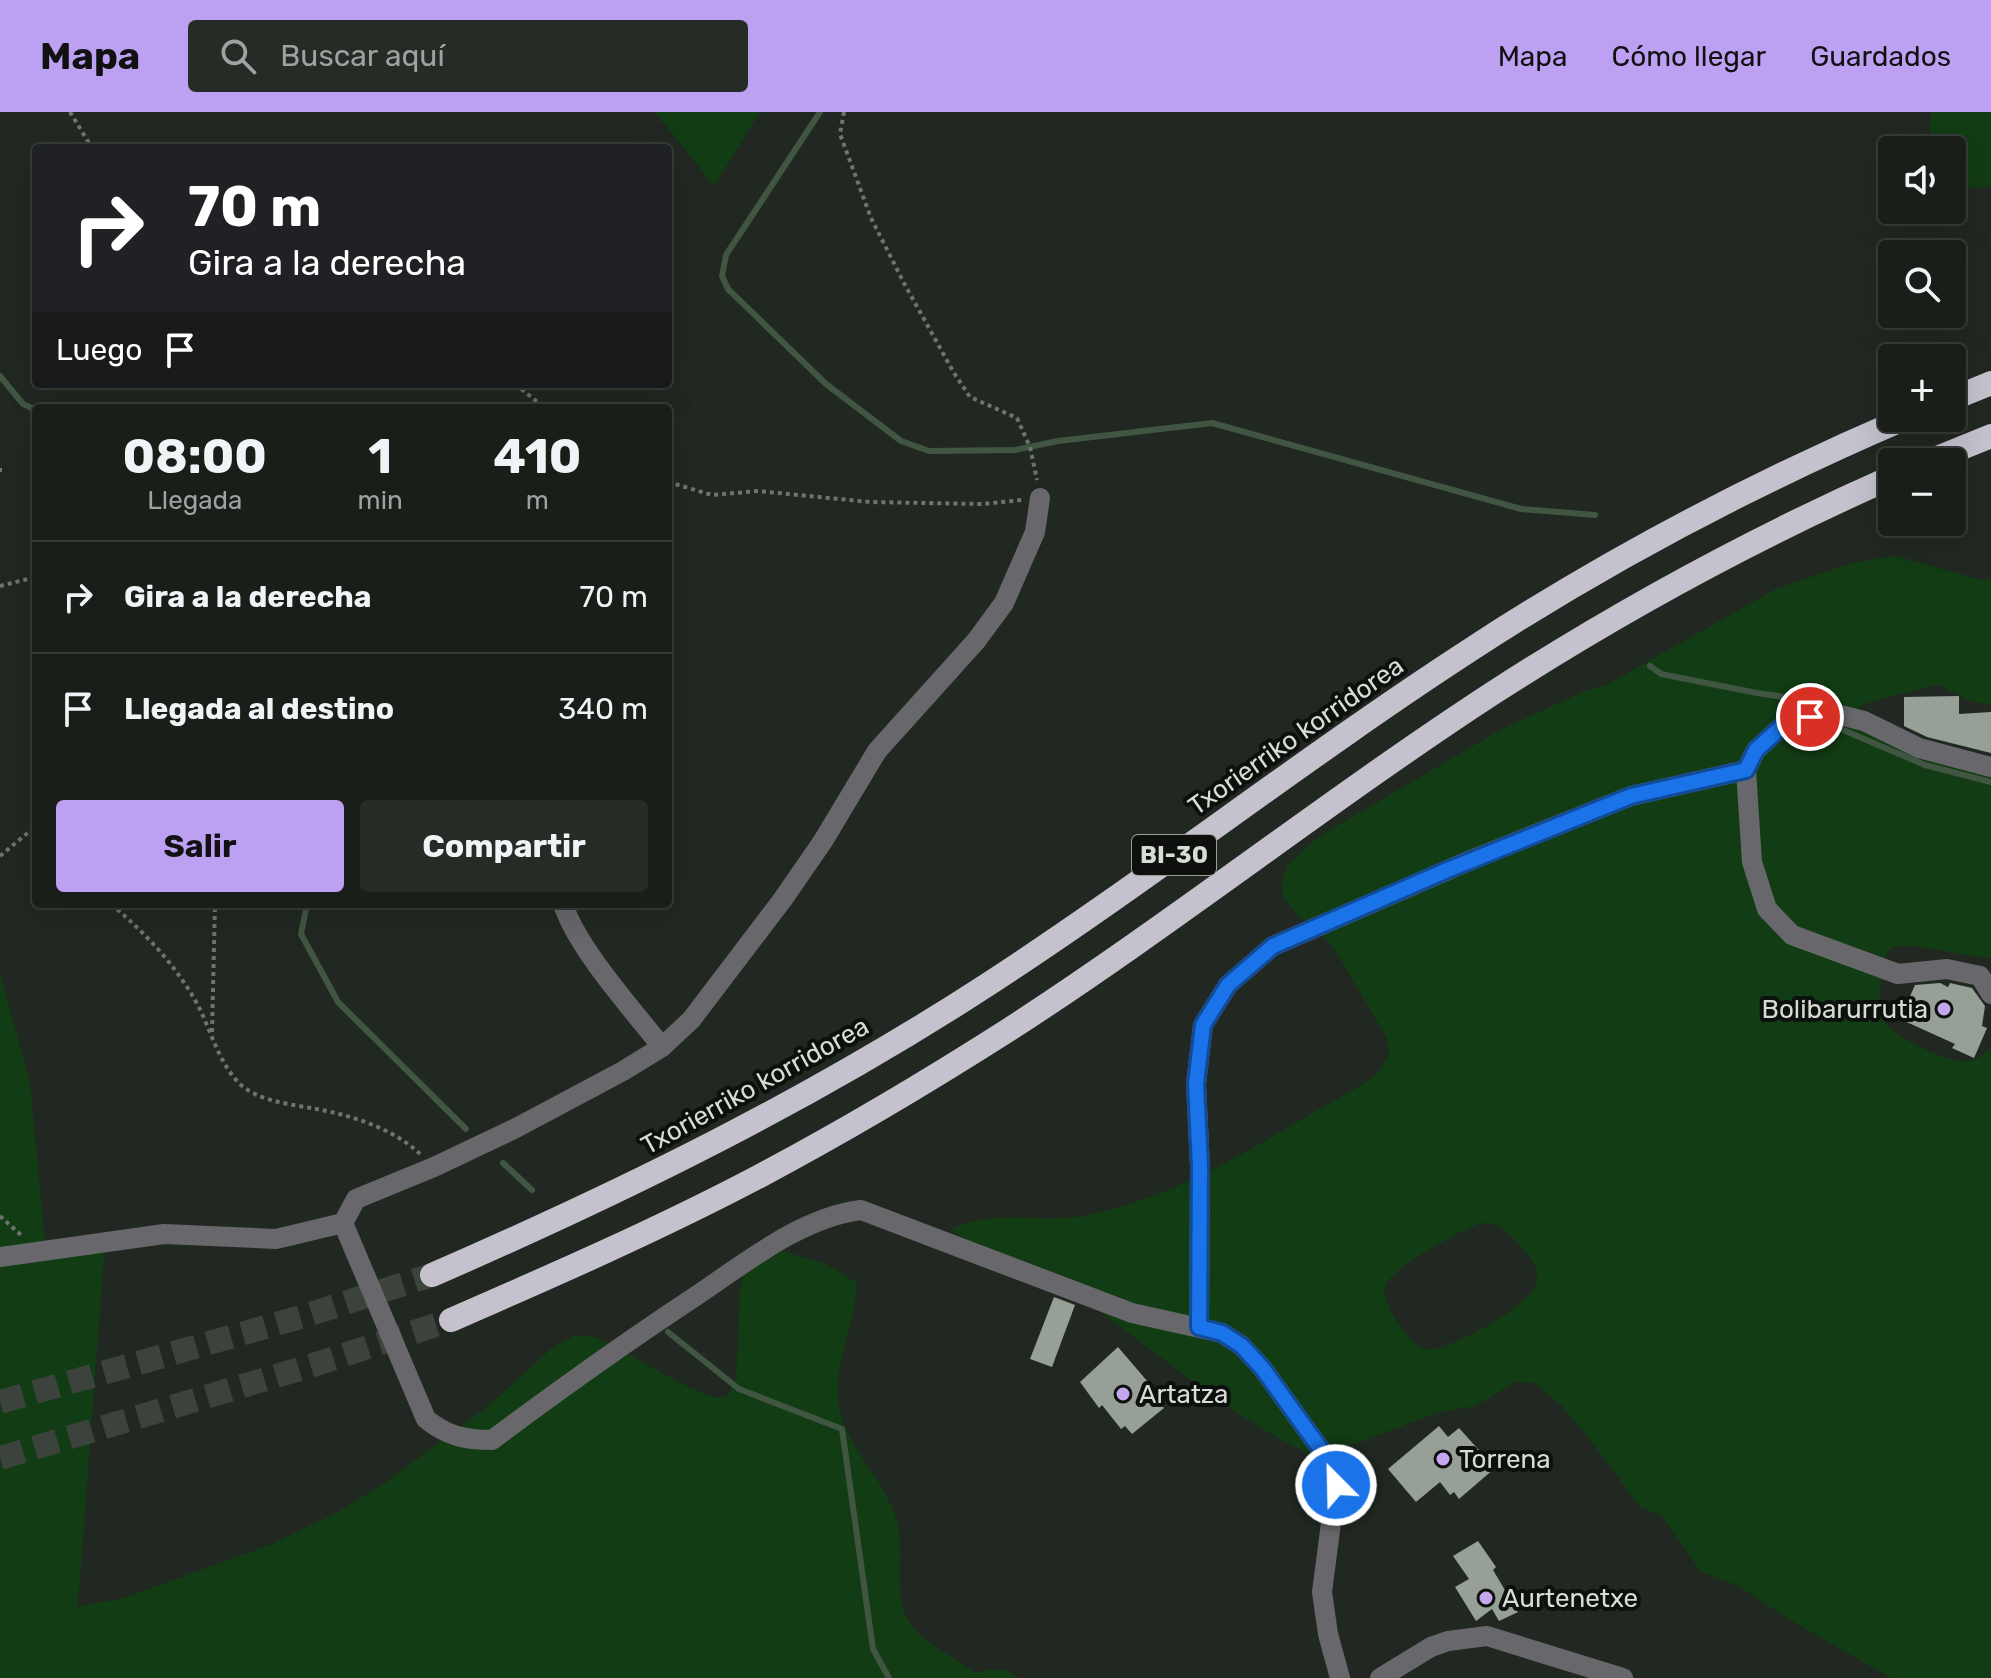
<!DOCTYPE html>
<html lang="es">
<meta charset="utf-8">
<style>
body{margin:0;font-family:Rubik,sans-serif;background:#262b26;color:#f1f3f6;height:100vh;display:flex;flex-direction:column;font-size:30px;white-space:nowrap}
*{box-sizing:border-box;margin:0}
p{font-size:26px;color:#9fa2a2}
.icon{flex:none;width:44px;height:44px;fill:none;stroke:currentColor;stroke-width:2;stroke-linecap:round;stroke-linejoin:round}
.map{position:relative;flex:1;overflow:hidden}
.details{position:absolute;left:32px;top:292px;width:640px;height:504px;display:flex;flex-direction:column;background:#191e19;border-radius:8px;box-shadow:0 8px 32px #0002,0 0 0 2px #373c38}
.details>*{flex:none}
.hud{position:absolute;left:32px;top:32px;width:640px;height:244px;border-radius:8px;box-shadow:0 8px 32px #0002,0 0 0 2px #373c38;background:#202124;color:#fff;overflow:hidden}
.fabs{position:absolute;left:1878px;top:24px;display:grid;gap:16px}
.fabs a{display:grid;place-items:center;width:88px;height:88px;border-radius:8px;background:#191e19;box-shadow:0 8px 32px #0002,0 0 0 2px #373c38;font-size:40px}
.pin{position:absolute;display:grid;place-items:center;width:68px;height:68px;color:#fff;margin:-34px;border:4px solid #fff;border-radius:50%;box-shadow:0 2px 8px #0007}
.me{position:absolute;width:88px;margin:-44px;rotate:337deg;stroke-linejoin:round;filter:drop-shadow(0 0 6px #0008)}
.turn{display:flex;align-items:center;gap:28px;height:168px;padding:0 24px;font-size:36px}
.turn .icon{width:104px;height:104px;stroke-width:2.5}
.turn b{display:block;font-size:56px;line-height:68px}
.then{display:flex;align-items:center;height:76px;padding:0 24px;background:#0003;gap:16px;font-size:30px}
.eta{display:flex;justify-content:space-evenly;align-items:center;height:136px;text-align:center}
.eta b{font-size:48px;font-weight:700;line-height:56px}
.cta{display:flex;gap:16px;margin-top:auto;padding:16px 24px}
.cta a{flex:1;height:92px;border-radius:8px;background:#bca0f2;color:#111;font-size:32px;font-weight:700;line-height:92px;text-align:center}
.cta a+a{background:#262b26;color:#f1f3f6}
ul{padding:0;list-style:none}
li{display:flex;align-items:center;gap:24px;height:112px;padding:0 24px;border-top:2px solid #373c38}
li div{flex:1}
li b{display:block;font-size:30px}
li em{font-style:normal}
header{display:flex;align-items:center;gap:48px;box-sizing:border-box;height:112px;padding:0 40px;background:#bca0f2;color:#111}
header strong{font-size:38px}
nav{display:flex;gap:44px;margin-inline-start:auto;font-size:28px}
.search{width:560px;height:72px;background:#262b26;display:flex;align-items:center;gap:20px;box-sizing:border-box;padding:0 28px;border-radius:8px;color:#9fa2a2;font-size:30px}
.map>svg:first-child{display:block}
.green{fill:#123c13;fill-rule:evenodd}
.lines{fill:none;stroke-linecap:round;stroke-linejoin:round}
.stream{stroke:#415642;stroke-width:6}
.building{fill:#97a097}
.highway-tunnel{stroke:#3c433c;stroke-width:24;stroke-dasharray:24 12;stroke-linecap:butt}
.path{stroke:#6e746e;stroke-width:4;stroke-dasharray:4 4;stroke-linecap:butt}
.minor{stroke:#68676b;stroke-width:20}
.highway{stroke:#c6c2cd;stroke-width:24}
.route-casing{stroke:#114b97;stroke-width:20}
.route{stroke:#1a73e8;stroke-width:14}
.poi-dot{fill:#c5a7f1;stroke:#0d100d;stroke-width:3}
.labels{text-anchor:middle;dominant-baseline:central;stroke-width:8;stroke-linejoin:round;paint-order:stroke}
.shield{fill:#0d100d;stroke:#9a9f9a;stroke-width:2}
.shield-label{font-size:24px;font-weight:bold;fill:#d7dcd7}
.street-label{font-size:26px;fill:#d7dcd7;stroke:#0d100d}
.poi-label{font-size:26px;fill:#d7dcd7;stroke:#0d100d;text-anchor:start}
</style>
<header>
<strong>Mapa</strong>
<div class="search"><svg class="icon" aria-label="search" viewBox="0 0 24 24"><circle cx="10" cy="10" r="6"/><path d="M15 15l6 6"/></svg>Buscar aquí</div>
<nav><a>Mapa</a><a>Cómo llegar</a><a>Guardados</a></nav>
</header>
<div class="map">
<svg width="1991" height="1566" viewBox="0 0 1991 1566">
<rect width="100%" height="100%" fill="#212821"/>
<g class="green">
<polygon points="655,0 760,0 714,74"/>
<polygon points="1931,0 1991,0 1991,75 1952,76 1952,38 1929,38"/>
<path d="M1897,444L1977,467L1991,468V593L1971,589L1938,573L1876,588L1862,593L1856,603L1991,663V847L1914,834L1892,835C1882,844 1882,857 1881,870C1880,881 1877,896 1882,907C1890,924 1952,953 1970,949C1978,947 1985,941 1991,936V1566H1891L1792,1509L1737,1473L1701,1460L1662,1404L1640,1395L1585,1321L1561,1293L1535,1271L1516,1270L1475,1294L1440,1300L1333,1340L1309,1341L1283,1329L1221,1291L1081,1185L962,1126L951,1117C995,1096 1043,1113 1089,1103C1166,1087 1233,1048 1299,1009C1322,995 1346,983 1368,969L1380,958L1389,943L1387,926L1332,833L1297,803L1283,784L1281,771L1288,753L1310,732L1332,717L1500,618L1585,579L1608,572L1776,477L1855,450ZM1482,1111C1498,1111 1507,1119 1518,1131C1526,1139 1539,1155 1537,1168C1532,1193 1473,1223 1450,1232C1441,1236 1430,1240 1420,1235C1407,1227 1380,1189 1385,1174C1391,1156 1463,1117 1482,1111Z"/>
<path d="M0,861L30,971L45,1130H105L78,1494L121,1487L272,1432L338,1400L385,1371L487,1295L551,1237L573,1224H592L608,1231L680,1271L712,1285H724L730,1280L736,1266L740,1178L745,1158L771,1139H783L828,1153L857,1171C856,1209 836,1247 838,1286C841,1331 883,1364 896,1406C906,1437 892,1482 908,1508C922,1532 954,1544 975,1561C990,1557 1005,1554 1018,1566H0Z"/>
</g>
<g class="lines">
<g class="stream">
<polyline points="820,0 726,143 722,164 728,177 826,272 901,329 929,339 1015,338 1058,329 1212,311 1521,397 1595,403"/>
<polyline points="0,264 23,292 36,298"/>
<polyline points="1650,554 1661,562 1757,581 1812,589"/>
<polyline points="1843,618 1925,653 1991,670"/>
<polyline points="307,792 301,822 338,890 466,1017"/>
<polyline points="503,1051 532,1078"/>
<polyline points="668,1220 739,1277 842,1317 873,1537 889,1566"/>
</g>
</g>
<g class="building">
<polygon points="1959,584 1959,602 1991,600 1991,641 1927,625 1904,614 1904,585"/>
<polygon points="1940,871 1948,875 1950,871 1972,876 1985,894 1982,914 1987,916 1974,946 1952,936 1955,932 1900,907 1915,873"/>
<polygon points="1054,1185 1075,1193 1052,1255 1030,1247"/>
<polygon points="1118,1235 1160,1284 1156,1287 1164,1296 1132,1322 1125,1314 1121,1317 1102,1293 1099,1296 1080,1270"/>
<polygon points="1439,1314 1448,1325 1459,1316 1495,1356 1459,1387 1454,1380 1450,1383 1440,1370 1416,1390 1388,1357"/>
<polygon points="1478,1429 1496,1455 1493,1458 1518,1500 1499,1509 1492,1497 1476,1509 1455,1475 1469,1467 1453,1444"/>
</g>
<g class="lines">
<g class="highway-tunnel">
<polyline points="0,1290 301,1205 432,1163"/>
<polyline points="0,1346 313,1253 451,1208"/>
</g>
<g class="path">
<polyline points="70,0 92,36"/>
<polyline points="844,0 840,22 871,106 905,173 954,261 970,285 1017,306 1030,335 1037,368"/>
<polyline points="515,272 545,296"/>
<polyline points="0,356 0,363"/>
<polyline points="668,370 712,383 758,379 870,390 982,392 1022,388"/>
<polyline points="0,474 36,465"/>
<polyline points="0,744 36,714"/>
<path d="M111,792C144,820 173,850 195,888C211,916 217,950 241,973C261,990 291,992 316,997C351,1003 394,1017 420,1042"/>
<polyline points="212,920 215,792"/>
<polyline points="0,1104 21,1123"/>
</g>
<g class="minor">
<polyline points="1991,655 1919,636 1864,609 1832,601 1788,609 1756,638 1746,658 1752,750 1767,797 1792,823 1898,862 1947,857 1980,864 1991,882"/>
<path d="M563,792C577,836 632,897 662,935"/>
<path d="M343,1111L426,1307C447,1324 465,1328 492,1328C559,1278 626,1230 696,1184C745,1151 802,1105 861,1098L1132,1201L1222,1221L1242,1234L1263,1257L1327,1346L1336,1373L1322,1480L1328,1522L1340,1566"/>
<polyline points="0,1145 164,1122 276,1127 343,1111 356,1087 434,1055 516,1016 623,959 662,935 691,908 783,787 823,729 877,639 976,529 1004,491 1035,420 1040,386"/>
<polyline points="1199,1215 1200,1054 1196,972 1203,913 1228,873 1273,834 1471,748 1631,684 1746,658"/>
<polyline points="1380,1566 1431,1535 1448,1529 1487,1524 1623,1566"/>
</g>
<g class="highway">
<polyline points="1952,287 1991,271"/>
<polyline points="1927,350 1991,324"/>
<path d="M432,1163C625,1079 810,988 987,873C1150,767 1304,646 1467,540C1606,449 1754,371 1906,306"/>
<path d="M451,1208C554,1163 657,1118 756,1066C843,1020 927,970 1010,917C1175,810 1329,688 1493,581C1620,499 1754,426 1892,365"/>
</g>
</g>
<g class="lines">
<g class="route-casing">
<polyline id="route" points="1336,1373 1327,1346 1263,1257 1242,1234 1222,1221 1199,1215 1200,1054 1196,972 1203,913 1228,873 1273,834 1445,759 1631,684 1746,658 1756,638 1788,609 1810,605"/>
</g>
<use href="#route" class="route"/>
</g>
<g class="poi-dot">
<circle cx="1944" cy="897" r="8"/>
<circle cx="1123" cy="1282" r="8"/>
<circle cx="1443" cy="1347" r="8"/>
<circle cx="1486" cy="1486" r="8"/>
</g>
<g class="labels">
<rect class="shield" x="1132" y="723" width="84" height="40" rx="6"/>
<g class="shield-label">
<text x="1174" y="743">BI-30</text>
</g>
<g class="street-label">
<text transform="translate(1296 624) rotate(-35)">Txorierriko korridorea</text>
<text transform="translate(755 974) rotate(-29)">Txorierriko korridorea</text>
</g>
<g class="poi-label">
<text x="1928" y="897" text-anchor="end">Bolibarurrutia</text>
<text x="1139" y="1282">Artatza</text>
<text x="1459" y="1347">Torrena</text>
<text x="1502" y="1486">Aurtenetxe</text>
</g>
</g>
</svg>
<div class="fabs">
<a><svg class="icon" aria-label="sound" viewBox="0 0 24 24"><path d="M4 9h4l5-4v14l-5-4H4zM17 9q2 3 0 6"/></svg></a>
<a><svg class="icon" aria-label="search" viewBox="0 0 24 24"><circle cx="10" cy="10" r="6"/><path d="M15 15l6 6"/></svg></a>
<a>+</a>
<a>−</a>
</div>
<div class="pin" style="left:1810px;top:605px;background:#d93025"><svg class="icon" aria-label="arrive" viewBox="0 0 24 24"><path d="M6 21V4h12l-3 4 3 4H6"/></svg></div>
<svg class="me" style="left:1336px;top:1373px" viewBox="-20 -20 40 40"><circle r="17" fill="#1a73e8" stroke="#fff" stroke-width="3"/><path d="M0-11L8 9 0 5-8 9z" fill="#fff"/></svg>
<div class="hud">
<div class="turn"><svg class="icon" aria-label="right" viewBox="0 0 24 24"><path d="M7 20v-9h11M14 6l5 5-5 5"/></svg><div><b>70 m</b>Gira a la derecha</div></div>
<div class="then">Luego<svg class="icon" aria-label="arrive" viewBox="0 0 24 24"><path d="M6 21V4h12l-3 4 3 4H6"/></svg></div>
</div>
<section class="details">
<div class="eta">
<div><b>08:00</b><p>Llegada</p></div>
<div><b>1</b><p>min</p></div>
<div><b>410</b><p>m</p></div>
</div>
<ul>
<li><svg class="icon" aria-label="right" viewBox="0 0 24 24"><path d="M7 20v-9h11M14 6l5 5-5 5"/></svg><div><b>Gira a la derecha</b></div><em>70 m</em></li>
<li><svg class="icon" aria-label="arrive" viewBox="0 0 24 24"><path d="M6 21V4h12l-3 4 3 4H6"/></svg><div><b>Llegada al destino</b></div><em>340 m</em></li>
</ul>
<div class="cta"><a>Salir</a><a>Compartir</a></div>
</section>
</div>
